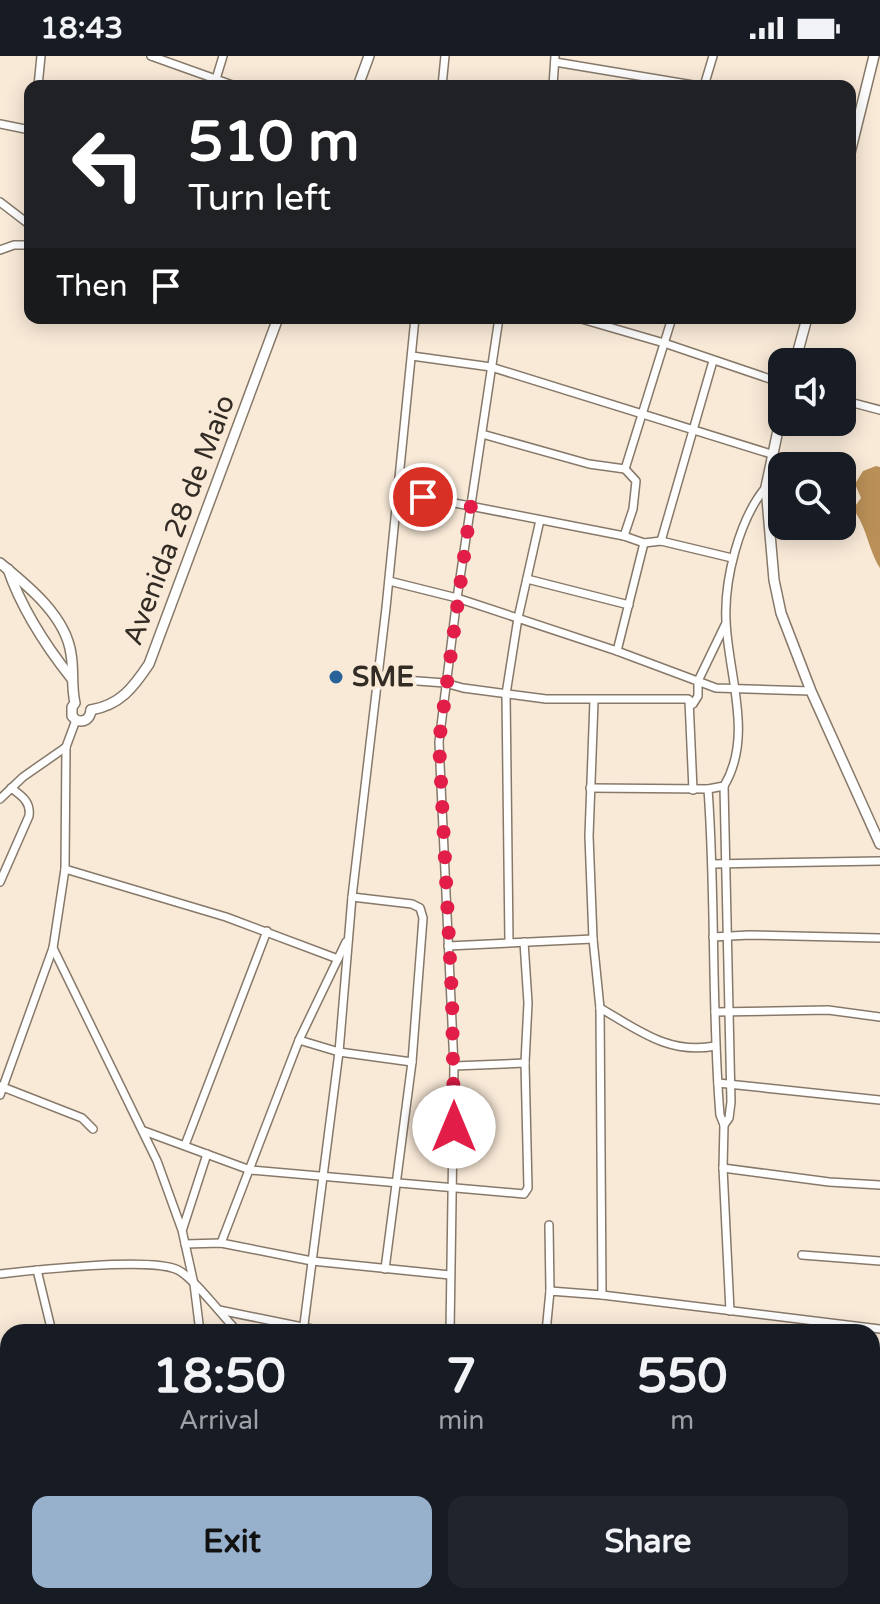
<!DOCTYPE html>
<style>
body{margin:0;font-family:"Varela Round",sans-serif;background:#20242c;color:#f1f3f6;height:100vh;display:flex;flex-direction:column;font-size:30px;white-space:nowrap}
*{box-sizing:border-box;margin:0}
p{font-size:26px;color:#9ea1a6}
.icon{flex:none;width:44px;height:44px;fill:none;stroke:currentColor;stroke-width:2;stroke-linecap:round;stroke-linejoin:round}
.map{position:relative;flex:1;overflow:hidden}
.panel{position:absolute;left:0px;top:1268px;width:880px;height:280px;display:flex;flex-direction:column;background:#171b24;border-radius:24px 24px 0 0;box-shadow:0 4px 20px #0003}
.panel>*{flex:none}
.banner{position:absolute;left:24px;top:24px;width:832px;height:244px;border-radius:16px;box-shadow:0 4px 20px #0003;background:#202124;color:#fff;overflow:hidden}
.fabs{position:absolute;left:768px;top:292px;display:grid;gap:16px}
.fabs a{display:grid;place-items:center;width:88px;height:88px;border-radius:16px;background:#171b24;box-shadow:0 4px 20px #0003;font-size:40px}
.pin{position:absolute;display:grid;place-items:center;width:68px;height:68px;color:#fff;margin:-34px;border:4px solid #fff;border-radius:50%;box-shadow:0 2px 8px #0007}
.me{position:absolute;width:88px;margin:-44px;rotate:0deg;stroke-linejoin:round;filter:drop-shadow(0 0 6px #0008)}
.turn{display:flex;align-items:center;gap:28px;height:168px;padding:0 32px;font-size:36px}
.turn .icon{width:104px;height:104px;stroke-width:2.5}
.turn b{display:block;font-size:56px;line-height:68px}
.then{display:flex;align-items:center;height:76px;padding:0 32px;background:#0003;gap:16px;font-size:30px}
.eta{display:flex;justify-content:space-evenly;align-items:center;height:136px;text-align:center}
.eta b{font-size:48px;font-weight:700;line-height:56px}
.cta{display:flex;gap:16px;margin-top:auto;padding:16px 32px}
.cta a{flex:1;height:92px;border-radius:16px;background:#97b1cc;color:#111;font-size:32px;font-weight:700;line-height:92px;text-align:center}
.cta a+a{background:#20242c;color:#f1f3f6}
.status{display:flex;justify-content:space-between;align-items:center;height:56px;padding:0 40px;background:#171b24;direction:ltr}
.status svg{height:22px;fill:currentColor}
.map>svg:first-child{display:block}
.water{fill:#bb9058}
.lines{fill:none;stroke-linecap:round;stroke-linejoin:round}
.minor-casing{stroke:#867969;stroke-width:10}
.tertiary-casing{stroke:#867969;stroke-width:12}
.minor{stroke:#fff;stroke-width:7}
.tertiary{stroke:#fff;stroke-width:9}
.route{stroke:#e11d48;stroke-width:14;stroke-dasharray:0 25.2}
.poi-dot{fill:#296199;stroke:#f9ead8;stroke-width:3}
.labels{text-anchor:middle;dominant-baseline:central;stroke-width:7;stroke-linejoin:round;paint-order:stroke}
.street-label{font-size:28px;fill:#322c25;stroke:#f9ead8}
.poi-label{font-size:28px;font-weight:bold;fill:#322c25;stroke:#f9ead8;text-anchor:start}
</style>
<div class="status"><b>18:43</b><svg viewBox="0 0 49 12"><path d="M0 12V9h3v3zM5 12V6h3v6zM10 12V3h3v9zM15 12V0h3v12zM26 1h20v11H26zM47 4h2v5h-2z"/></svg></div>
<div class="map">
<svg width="880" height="1548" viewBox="0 0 880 1548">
<rect width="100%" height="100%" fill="#f9ead8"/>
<path class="water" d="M876,410L880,411V512C868,493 867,471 853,453L861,442L855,428L863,415Z"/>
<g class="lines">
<g class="minor-casing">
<g id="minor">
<polyline points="151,0 235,30"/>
<polyline points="555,6 699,30"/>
<polyline points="216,23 223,0"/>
<polyline points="38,30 41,0"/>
<polyline points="442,30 445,0"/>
<polyline points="553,30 555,0"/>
<polyline points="704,30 713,0"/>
<polyline points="0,68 30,74"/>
<polyline points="0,146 30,169"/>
<polyline points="0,194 14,189 30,189"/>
<polyline points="578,262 664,287 782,327"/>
<polyline points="412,300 491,311 771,398"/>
<polyline points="842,344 880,354"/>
<polyline points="482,378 589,408 625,413 672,262"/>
<polyline points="398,436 624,480 644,487 661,485 732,502"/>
<polyline points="624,480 633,453 636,425 625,413"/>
<polyline points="661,485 713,305"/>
<polyline points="527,523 629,549"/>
<polyline points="389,525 457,542 617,595 716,632 811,635"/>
<polyline points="617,595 644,487"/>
<polyline points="377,622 445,627 463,632 546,643 688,643 693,648 698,640 698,625 725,569"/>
<polyline points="689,644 693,734"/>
<polyline points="724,730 731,1046 729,1062 724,1069"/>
<path d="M590,732L708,733L724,730C754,680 728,619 726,565C724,524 739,463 766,431"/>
<path d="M708,733C716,841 711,951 720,1059L724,1069L723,1112L730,1255"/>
<polyline points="0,743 23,721 66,691"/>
<polyline points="713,808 880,805"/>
<polyline points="65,813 226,861 338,903"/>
<path d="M0,826L29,760C31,746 22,740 11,732"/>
<polyline points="352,841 412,848 420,852 423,862 412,1006 385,1213"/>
<polyline points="713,881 749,879 880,882"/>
<polyline points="509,886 506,638 518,562 540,464"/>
<polyline points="448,890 593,883"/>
<polyline points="53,892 157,1105 182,1174 194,1228 200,1276"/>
<path d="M600,952C638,974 669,999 715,990"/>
<polyline points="715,956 828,954 880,961"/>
<polyline points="299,984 339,996 412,1006"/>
<polyline points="454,1010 525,1007"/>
<polyline points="718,1027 880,1044"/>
<polyline points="0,1030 82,1062 93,1073"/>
<polyline points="0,1039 53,892 65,813 66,691 76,664"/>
<polyline points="144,1075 250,1114 524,1138 528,1132 525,1007 528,947 524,886"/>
<polyline points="185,1089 267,875"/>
<polyline points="723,1112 829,1126 880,1129"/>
<polyline points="549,1169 550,1235"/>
<polyline points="183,1172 207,1098"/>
<polyline points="221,1187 299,984 346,886"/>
<polyline points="185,1188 221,1187 312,1205 450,1219"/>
<polyline points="802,1199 880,1205"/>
<polyline points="37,1214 52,1276"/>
<path d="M0,1218C34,1214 151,1201 178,1214C194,1222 223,1261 238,1276"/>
<polyline points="602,1239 880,1273"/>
<polyline points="219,1254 327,1276"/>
<polyline points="303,1276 339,996 352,841 386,552 415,262"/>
<polyline points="450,1276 454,1010 439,686 457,542 499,262"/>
<polyline points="546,1276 550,1235 602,1239 600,952 593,883 589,780 594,645"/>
<polyline points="0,1314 8,1354"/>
<polyline points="872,1364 880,1366"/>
<polyline points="0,1425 8,1426"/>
<polyline points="872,1456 880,1456"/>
<polyline points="251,1540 253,1548"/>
<polyline points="492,1540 493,1548"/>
<polyline points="679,1540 686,1548"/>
<polyline points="62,1548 62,1540"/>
<polyline points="119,1548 120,1540"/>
<polyline points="212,1548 214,1540"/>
<polyline points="603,1548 609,1540"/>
<polyline points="826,1548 828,1540"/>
</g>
</g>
<g class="tertiary-casing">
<g id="tertiary">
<polyline points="358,30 369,0"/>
<polyline points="850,97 874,0"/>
<polyline points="795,306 807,262"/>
<polyline points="782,355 766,431 774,524 781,557 811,635 880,788"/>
<path d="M0,507C27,529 66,560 71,598C74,614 71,630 75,647L72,651V660L76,664C84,667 90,663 91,654"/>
<path d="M8,513C22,554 45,589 72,623"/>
<path d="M91,654C120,649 133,632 149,608L278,262"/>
</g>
</g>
<use href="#minor" class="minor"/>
<use href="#tertiary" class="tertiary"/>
</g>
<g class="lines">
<polyline class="route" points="423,441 471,449 439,686 452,942 454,1071"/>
</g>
<circle class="poi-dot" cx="336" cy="621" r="8"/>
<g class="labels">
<g class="street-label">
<text transform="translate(179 464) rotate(-69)">Avenida 28 de Maio</text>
</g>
<g class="poi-label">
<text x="352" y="621">SME</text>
</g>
</g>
</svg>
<div class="fabs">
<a><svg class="icon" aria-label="sound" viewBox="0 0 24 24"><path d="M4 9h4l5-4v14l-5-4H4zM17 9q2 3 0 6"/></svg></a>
<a><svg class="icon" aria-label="search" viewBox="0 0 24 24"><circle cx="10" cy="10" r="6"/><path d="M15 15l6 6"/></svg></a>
</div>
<div class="pin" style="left:423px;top:441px;background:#d93025"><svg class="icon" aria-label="arrive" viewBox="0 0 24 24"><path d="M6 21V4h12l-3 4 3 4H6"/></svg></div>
<svg class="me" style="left:454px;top:1071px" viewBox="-20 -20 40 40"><circle r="19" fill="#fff"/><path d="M0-13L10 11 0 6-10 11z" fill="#e11d48"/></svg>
<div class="banner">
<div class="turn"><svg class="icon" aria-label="left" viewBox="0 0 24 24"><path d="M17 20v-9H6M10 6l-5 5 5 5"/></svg><div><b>510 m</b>Turn left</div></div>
<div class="then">Then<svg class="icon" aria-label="arrive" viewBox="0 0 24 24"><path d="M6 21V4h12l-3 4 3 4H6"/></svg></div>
</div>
<section class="panel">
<div class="eta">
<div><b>18:50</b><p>Arrival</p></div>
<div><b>7</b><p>min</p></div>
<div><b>550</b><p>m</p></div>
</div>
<div class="cta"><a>Exit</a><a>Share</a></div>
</section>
</div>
